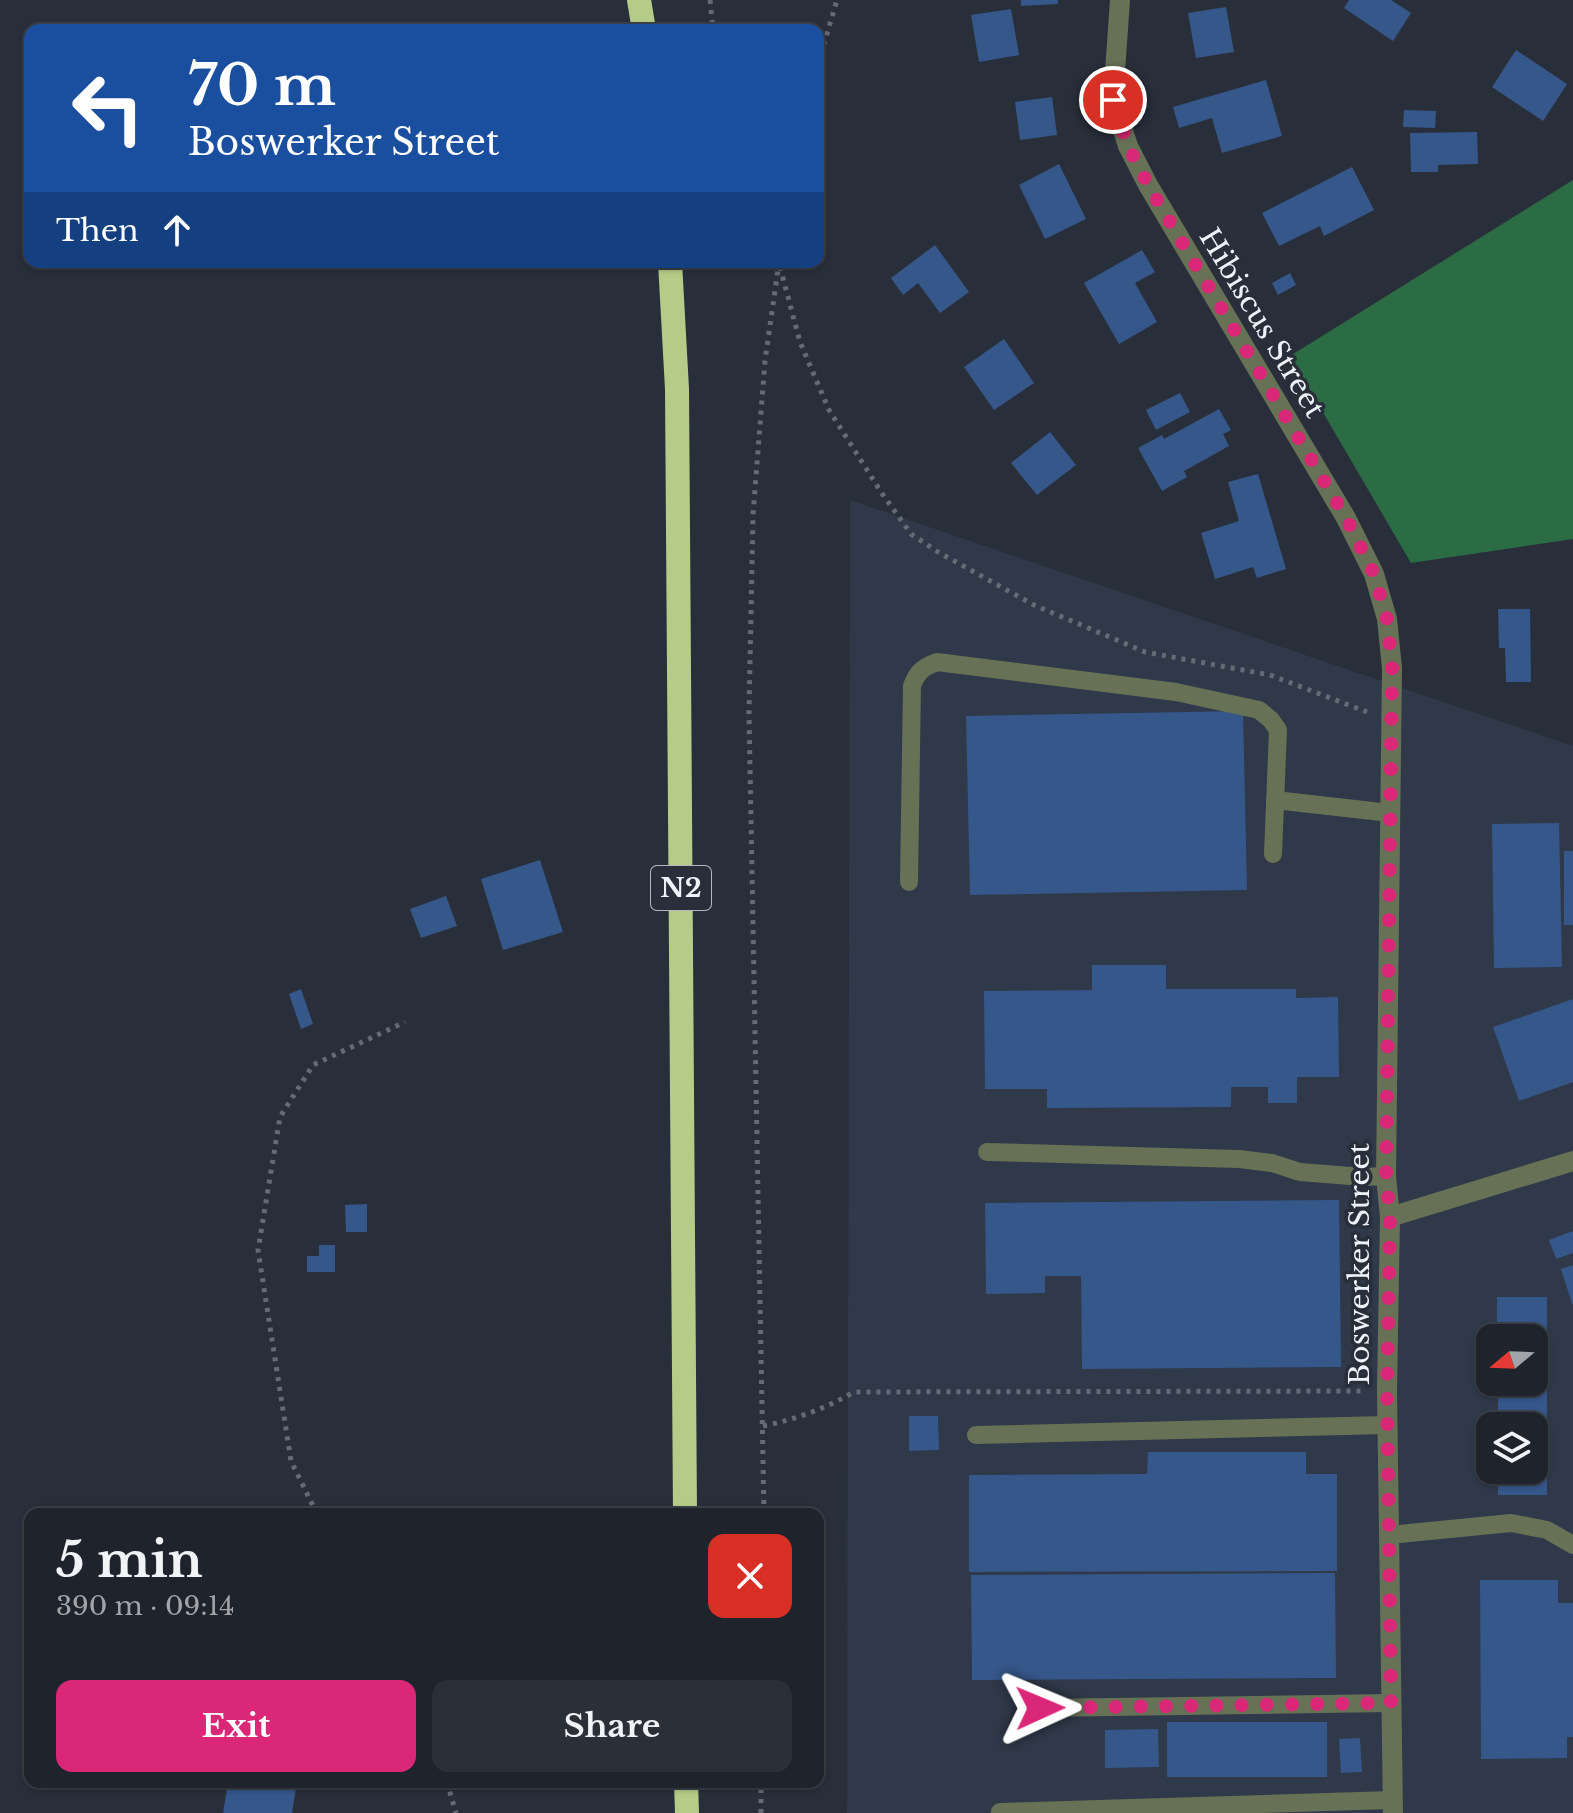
<!DOCTYPE html>
<meta charset="utf-8">
<style>
body{margin:0;font-family:"Libre Baskerville",serif;background:#2b2f38;color:#f1f3f6;height:100vh;display:flex;flex-direction:column;font-size:30px;white-space:nowrap}
*{box-sizing:border-box;margin:0}
p{font-size:26px;color:#a1a4a9}
.icon{flex:none;width:44px;height:44px;fill:none;stroke:currentColor;stroke-width:2;stroke-linecap:round;stroke-linejoin:round}
.map{position:relative;flex:1;overflow:hidden}
.sheet{position:absolute;left:24px;top:1508px;width:800px;height:280px;display:flex;flex-direction:column;background:#1e232c;border-radius:16px;box-shadow:0 2px 6px #0004,0 0 0 2px #3c4048}
.sheet>*{flex:none}
.guide{position:absolute;left:24px;top:24px;width:800px;height:244px;border-radius:16px;box-shadow:0 2px 6px #0004,0 0 0 2px #3c4048;background:#1a4fa0;color:#fff;overflow:hidden}
.needle{width:52px;rotate:251deg}
.fabs{position:absolute;left:1476px;top:1324px;display:grid;gap:16px}
.fabs a{display:grid;place-items:center;width:72px;height:72px;border-radius:16px;background:#1e232c;box-shadow:0 2px 6px #0004,0 0 0 2px #3c4048;font-size:40px}
.pin{position:absolute;display:grid;place-items:center;width:68px;height:68px;color:#fff;margin:-34px;border:4px solid #fff;border-radius:50%;box-shadow:0 2px 8px #0007}
.me{position:absolute;width:88px;margin:-44px;rotate:89deg;stroke-linejoin:round;filter:drop-shadow(0 0 6px #0008)}
.turn{display:flex;align-items:center;gap:28px;height:168px;padding:0 32px;font-size:36px}
.turn .icon{width:104px;height:104px;stroke-width:2.5}
.turn b{display:block;font-size:56px;line-height:68px}
.then{display:flex;align-items:center;height:76px;padding:0 32px;background:#0003;gap:16px;font-size:30px}
.round{display:grid;place-items:center;flex:none;width:84px;height:84px;border-radius:16px;background:#2b2f38}
.overview{display:flex;align-items:center;justify-content:space-between;height:136px;padding:0 32px}
h1{font-size:48px;font-weight:800;line-height:60px}
.button{display:flex;gap:16px;margin-top:auto;padding:16px 32px}
.button a{flex:1;height:92px;border-radius:16px;background:#db2777;color:#fff;font-size:32px;font-weight:800;line-height:92px;text-align:center}
.button a+a{background:#2b2f38;color:#f1f3f6}
.map>svg:first-child{display:block}
.built{fill:#2f3949;fill-rule:evenodd}
.forest{fill:#2c6c44}
.building{fill:#36578a}
.lines{fill:none;stroke-linecap:round;stroke-linejoin:round}
.path{stroke:#656b75;stroke-width:5;stroke-dasharray:4 6;stroke-linecap:butt}
.lane{stroke:#677156;stroke-width:18}
.street{stroke:#677156;stroke-width:20}
.highway{stroke:#b5cc89;stroke-width:24}
.route{stroke:#db2777;stroke-width:14;stroke-dasharray:0 25.2}
.labels{text-anchor:middle;dominant-baseline:central;stroke-width:7;stroke-linejoin:round;paint-order:stroke}
.shield{fill:#282f3a;stroke:#b3b8c0;stroke-width:2}
.shield-label{font-size:26px;font-weight:bold;fill:#eef3fa}
.street-label{font-size:28px;fill:#eef3fa;stroke:#282f3a}
</style>
<div class="map">
<svg width="1573" height="1813" viewBox="0 0 1573 1813">
<rect width="100%" height="100%" fill="#282f3a"/>
<path class="built" d="M850,500L1573,746V1813H847ZM1490,1338H1534V1382H1490ZM1490,1426H1534V1470H1490Z"/>
<polygon class="forest" points="1573,180 1573,539 1411,563 1290,356"/>
<g class="building">
<polygon points="1021,0 1058,0 1058,4 1021,6"/>
<polygon points="1349,0 1391,0 1411,13 1393,41 1344,8"/>
<polygon points="1226,7 1234,52 1196,58 1188,13"/>
<polygon points="1011,9 1019,55 979,62 971,15"/>
<polygon points="1516,50 1567,84 1543,121 1492,87"/>
<polygon points="1266,80 1282,136 1222,153 1212,118 1179,128 1173,107"/>
<polygon points="1052,97 1057,135 1020,140 1015,102"/>
<polygon points="1404,110 1436,111 1435,128 1403,127"/>
<polygon points="1477,132 1478,164 1438,165 1438,172 1411,172 1410,133"/>
<polygon points="1059,164 1086,219 1045,239 1019,185"/>
<polygon points="1352,167 1374,210 1324,236 1320,226 1279,246 1262,213"/>
<polygon points="935,245 969,292 940,313 918,283 903,295 891,278"/>
<polygon points="1142,250 1155,272 1135,283 1157,322 1119,344 1084,283"/>
<polygon points="1290,273 1296,285 1278,295 1272,283"/>
<polygon points="1004,339 1034,383 994,410 964,367"/>
<polygon points="1180,393 1190,412 1156,430 1146,410"/>
<polygon points="1219,409 1231,430 1223,434 1229,446 1184,471 1187,477 1162,491 1138,448 1162,435 1164,439"/>
<polygon points="1050,432 1076,465 1037,495 1011,463"/>
<polygon points="1258,474 1286,569 1257,578 1253,567 1215,579 1201,533 1239,521 1228,482"/>
<polygon points="1498,609 1530,609 1531,682 1506,682 1505,648 1499,648"/>
<polygon points="1243,711 1247,890 970,895 966,716"/>
<polygon points="1559,823 1562,967 1494,968 1492,824"/>
<rect x="1564" y="851" width="9" height="74"/>
<polygon points="540,860 563,932 503,950 481,879"/>
<polygon points="446,896 457,926 421,938 410,909"/>
<polygon points="1092,965 1166,965 1166,989 1296,989 1296,998 1338,997 1339,1077 1297,1077 1297,1103 1268,1103 1268,1087 1231,1087 1231,1107 1047,1108 1047,1089 985,1089 984,991 1092,990"/>
<polygon points="301,989 313,1024 301,1029 289,994"/>
<polygon points="1573,999 1573,1082 1519,1101 1493,1027"/>
<polygon points="1339,1200 1341,1367 1082,1369 1081,1276 1045,1276 1045,1293 986,1294 985,1203"/>
<polygon points="367,1204 367,1232 346,1232 345,1205"/>
<polygon points="1573,1231 1573,1253 1556,1259 1549,1240"/>
<polygon points="319,1245 335,1245 335,1272 307,1272 307,1256 319,1256"/>
<polygon points="1573,1265 1573,1304 1572,1304 1561,1269"/>
<polygon points="1497,1297 1547,1297 1547,1495 1498,1495 1498,1470 1534,1470 1534,1426 1498,1426 1498,1382 1534,1382 1534,1338 1497,1338"/>
<polygon points="909,1416 938,1416 939,1450 909,1451"/>
<polygon points="1148,1452 1306,1452 1306,1474 1337,1474 1337,1571 969,1572 969,1475 1147,1474"/>
<polygon points="1335,1573 1336,1678 972,1680 971,1575"/>
<polygon points="1480,1580 1558,1580 1558,1603 1573,1603 1573,1737 1567,1737 1567,1758 1481,1759"/>
<rect x="1167" y="1722" width="160" height="55"/>
<polygon points="1158,1729 1159,1767 1105,1768 1105,1730"/>
<polygon points="1360,1738 1362,1772 1341,1773 1339,1739"/>
<polygon points="228,1782 297,1782 292,1813 223,1813"/>
</g>
<g class="lines">
<g class="path">
<polyline points="710,0 713,30"/>
<polyline points="818,64 837,0"/>
<polyline points="780,267 800,342 829,410 881,492 911,534 938,552 1034,605 1145,652 1270,675 1367,712"/>
<path d="M763,1426C797,1419 824,1409 854,1392L1362,1391"/>
<polyline points="317,1514 291,1461 258,1250 280,1117 313,1065 405,1022"/>
<polyline points="764,1514 749,713 753,515 765,361 779,262"/>
<polyline points="447,1782 456,1813"/>
<polyline points="761,1813 761,1782"/>
</g>
<g class="lane">
<polyline points="1275,800 1390,813"/>
<path d="M909,882L912,686C917,672 923,667 937,662L1176,692L1259,710L1271,720L1278,730L1273,854"/>
<polyline points="987,1152 1239,1159 1272,1163 1300,1172 1363,1177 1386,1176"/>
<polyline points="976,1435 1387,1425"/>
<polyline points="1389,1535 1511,1523 1547,1530 1573,1545"/>
<polyline points="1040,1708 1391,1703"/>
<polyline points="1000,1812 1392,1800"/>
</g>
<g class="street">
<polyline points="1120,0 1113,100 1128,146 1148,185 1346,518 1374,574 1387,619 1392,668 1386,1176 1390,1217 1387,1391 1393,1813"/>
<polyline points="1390,1217 1573,1161"/>
</g>
<g class="highway">
<polyline points="639,0 644,30"/>
<polyline points="670,262 677,389 685,1514"/>
<polyline points="686,1782 687,1813"/>
</g>
</g>
<g class="lines">
<polyline class="route" points="1040,1708 1391,1703 1387,1391 1390,1217 1386,1176 1392,668 1387,619 1374,574 1346,518 1148,185 1128,146 1113,100"/>
</g>
<g class="labels">
<rect class="shield" x="651" y="866" width="60" height="44" rx="6"/>
<g class="shield-label">
<text x="681" y="888">N2</text>
</g>
<g class="street-label">
<text transform="translate(1262 323) rotate(59)">Hibiscus Street</text>
<text transform="translate(1359 1264) rotate(-90)">Boswerker Street</text>
</g>
</g>
</svg>
<div class="fabs">
<a><svg class="needle" viewBox="-14 -14 28 28"><path d="M0-13l5 13h-10z" fill="#e53935"/><path d="M0 13l5-13h-10z" fill="#a1a4a9"/></svg></a>
<a><svg class="icon" aria-label="layers" viewBox="0 0 24 24"><path d="M12 4l9 5-9 5-9-5zM3 14l9 5 9-5"/></svg></a>
</div>
<div class="pin" style="left:1113px;top:100px;background:#d93025"><svg class="icon" aria-label="arrive" viewBox="0 0 24 24"><path d="M6 21V4h12l-3 4 3 4H6"/></svg></div>
<svg class="me" style="left:1040px;top:1708px" viewBox="-20 -20 40 40"><path d="M0-17L14 15 0 8-14 15z" fill="#db2777" stroke="#fff" stroke-width="4"/></svg>
<div class="guide">
<div class="turn"><svg class="icon" aria-label="left" viewBox="0 0 24 24"><path d="M17 20v-9H6M10 6l-5 5 5 5"/></svg><div><b>70 m</b>Boswerker Street</div></div>
<div class="then">Then<svg class="icon" aria-label="ahead" viewBox="0 0 24 24"><path d="M12 20V5M6 11l6-6 6 6"/></svg></div>
</div>
<section class="sheet">
<div class="overview"><div><h1>5 min</h1><p>390 m · 09:14</p></div><a class="round" style="background:#d93025;color:#fff"><svg class="icon" aria-label="close" viewBox="0 0 24 24"><path d="M6 6l12 12M18 6L6 18"/></svg></a></div>
<div class="button"><a>Exit</a><a>Share</a></div>
</section>
</div>
